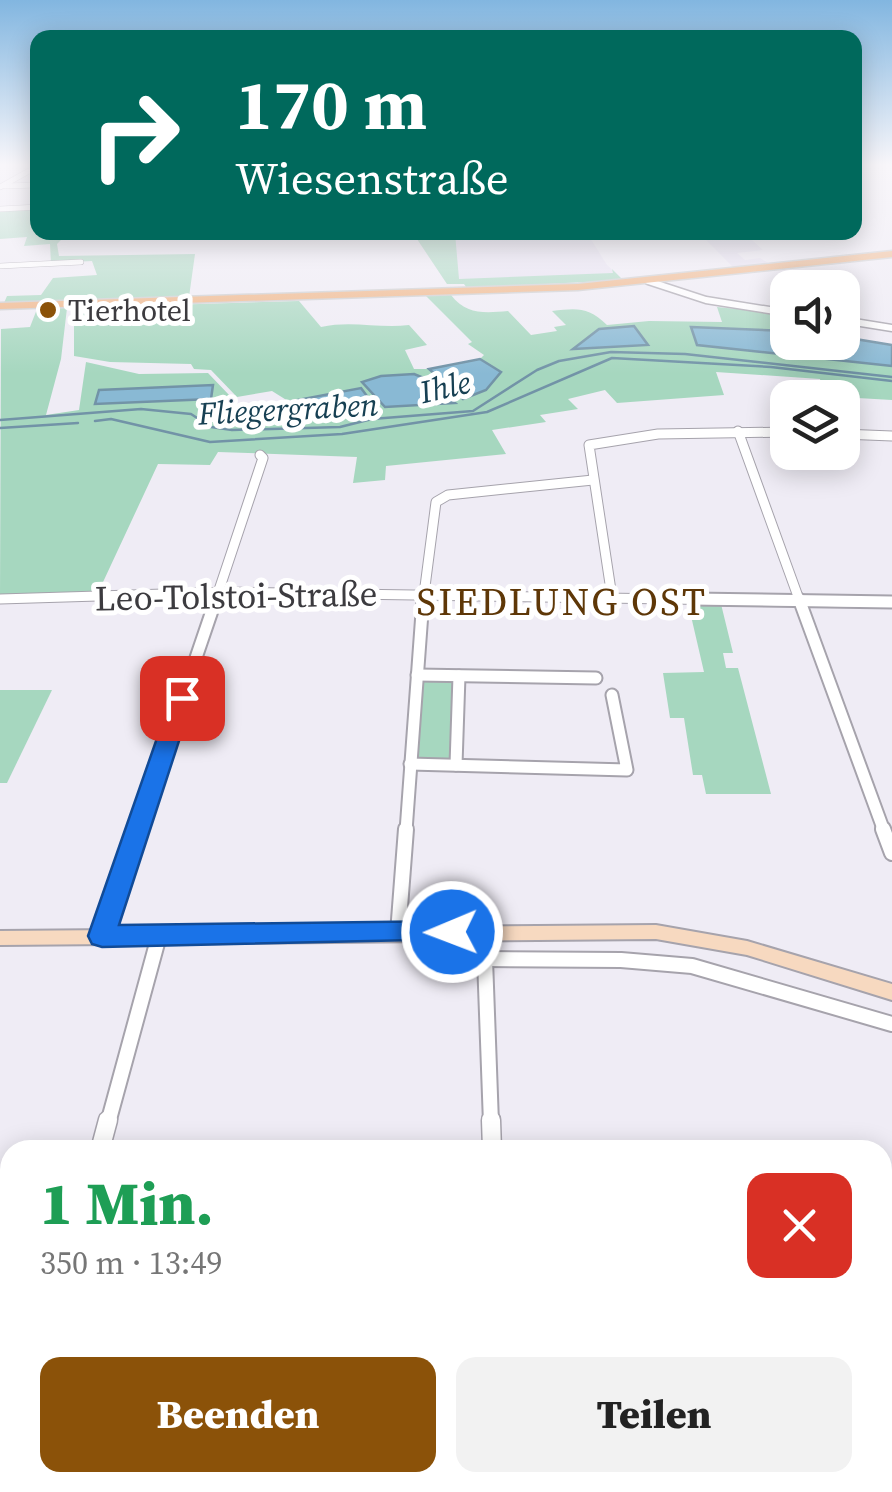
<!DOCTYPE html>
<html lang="de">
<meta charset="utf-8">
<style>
body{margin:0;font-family:"Source Serif 4",serif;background:#f2f2f2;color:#222;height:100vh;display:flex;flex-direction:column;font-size:38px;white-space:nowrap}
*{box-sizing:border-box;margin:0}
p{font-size:32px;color:#767676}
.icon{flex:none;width:55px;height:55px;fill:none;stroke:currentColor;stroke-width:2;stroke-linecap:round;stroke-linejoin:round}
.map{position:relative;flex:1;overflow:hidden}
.side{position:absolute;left:0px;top:1140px;width:892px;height:352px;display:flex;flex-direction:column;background:#fff;border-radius:30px 30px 0 0;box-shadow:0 5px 25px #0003}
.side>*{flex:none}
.banner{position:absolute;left:30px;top:30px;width:832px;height:210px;border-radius:20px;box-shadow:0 5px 25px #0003;background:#00695c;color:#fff;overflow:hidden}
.fabs{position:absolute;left:770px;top:270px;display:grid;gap:20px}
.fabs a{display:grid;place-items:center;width:90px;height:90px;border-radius:20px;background:#fff;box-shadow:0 5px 25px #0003;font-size:50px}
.pin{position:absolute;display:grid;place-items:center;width:85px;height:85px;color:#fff;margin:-42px;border-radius:20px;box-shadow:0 5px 15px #0006}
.me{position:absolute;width:110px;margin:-55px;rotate:269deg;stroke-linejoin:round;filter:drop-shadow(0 0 8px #0008)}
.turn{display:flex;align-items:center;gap:35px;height:210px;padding:0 40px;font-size:45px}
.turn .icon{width:130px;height:130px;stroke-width:2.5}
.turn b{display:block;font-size:70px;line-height:85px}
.round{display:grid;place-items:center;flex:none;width:105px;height:105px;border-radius:20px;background:#f2f2f2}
.head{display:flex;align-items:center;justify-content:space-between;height:170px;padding:0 40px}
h1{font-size:60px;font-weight:800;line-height:75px;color:#1e9e55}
.button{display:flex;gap:20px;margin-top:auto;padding:20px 40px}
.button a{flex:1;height:115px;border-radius:20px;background:#8b5209;color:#fff;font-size:40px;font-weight:800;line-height:115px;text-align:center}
.button a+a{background:#f2f2f2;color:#222}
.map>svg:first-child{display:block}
.built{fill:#e6e1f1}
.green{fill:#a6d7bf;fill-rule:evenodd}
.water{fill:#89b9d4;stroke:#7293a7;stroke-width:2.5}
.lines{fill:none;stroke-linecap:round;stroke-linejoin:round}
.stream{stroke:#7293a7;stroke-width:2.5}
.street-far5-casing{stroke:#a6a3ac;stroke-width:6}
.street-far4-casing{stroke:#a6a3ac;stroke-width:9}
.street-far3-casing{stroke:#a6a3ac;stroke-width:11}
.street-far2-casing{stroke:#a6a3ac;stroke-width:15}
.street-far1-casing{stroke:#a6a3ac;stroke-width:18}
.street-casing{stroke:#a6a3ac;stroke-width:21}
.secondary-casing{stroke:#a6a3ac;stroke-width:4}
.primary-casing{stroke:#cccccd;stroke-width:3}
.street-far5{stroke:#fff;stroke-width:5}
.street-far4{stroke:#fff;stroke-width:6}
.street-far3{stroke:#fff;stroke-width:9}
.street-far2{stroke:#fff;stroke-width:11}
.street-far1{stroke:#fff;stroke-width:14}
.street{stroke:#fff;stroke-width:18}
.secondary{fill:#f7d9c0;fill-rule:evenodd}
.primary{fill:#efb281;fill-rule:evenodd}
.route{fill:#1a73e8;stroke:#114b97;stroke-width:2.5}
.poi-dot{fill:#8b5209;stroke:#fff;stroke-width:4}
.labels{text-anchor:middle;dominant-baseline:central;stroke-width:10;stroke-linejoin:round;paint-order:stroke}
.far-poi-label{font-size:30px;fill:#3c3b3f;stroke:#fff;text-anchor:start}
.far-water-label{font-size:32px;font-style:italic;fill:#174053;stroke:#fff}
.street-label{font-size:35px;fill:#3c3b3f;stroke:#fff}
.neighbourhood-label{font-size:38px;letter-spacing:2.5px;fill:#5e3707;stroke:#fff}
</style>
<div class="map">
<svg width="892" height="1492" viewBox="0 0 892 1492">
<rect width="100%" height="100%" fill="#efecf5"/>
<g class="built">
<polygon points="413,233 587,233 607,265 623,280 467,288 464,284 447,284"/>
<polygon points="744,233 763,250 737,253 745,260 760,258 770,264 734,268 701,235"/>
</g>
<g class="green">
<polygon points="37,208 38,232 106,233 65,236 57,244 59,256 195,254 189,297 4,303 7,296 41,295 53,278 97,275 92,261 51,263 50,244 24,246 27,237 0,239 0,211"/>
<polygon points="413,233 455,233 459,279 613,273 612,269 623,280 467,288 464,284 447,284"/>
<path d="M451,295C466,315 485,313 508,311L531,335L557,331L554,327L566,325L552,311C578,308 588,307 607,325L649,321L722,322L717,307L787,314L782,325L787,331L692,328L698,345L892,366V400L823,396L820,379L716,372L724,395L617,403L605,390L568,399L578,409L540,415L546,422L492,430L506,454L386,466L385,480L353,483L357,457L218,452L210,465L158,464L97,595L0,597L1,329L30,327L37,309L67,308L61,359L46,415L79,410L86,362L139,374L208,373L231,397L218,399L216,418L251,423L255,414L260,416L361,388L297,400L288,401L272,391L237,397L211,370L194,369L191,364L110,362L74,356V314L134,312L135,306L299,301L321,327C352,320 380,329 409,325L427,345L405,350L414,369H429L463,398L501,372L480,359L484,355L468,344L472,342L426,296ZM399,374L454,403L385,407L363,383Z"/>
<polygon points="688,603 721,604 733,653 723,653 726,668 738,668 771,794 706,794 702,775 693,775 684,718 670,718 663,673 704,672"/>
<polygon points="424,679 452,679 455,683 452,760 416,757"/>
<polygon points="0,690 52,690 7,783 0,783"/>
<polygon points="892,1467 892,1492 719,1492 775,1483 882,1482 883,1469"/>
</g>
<g class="water">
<polygon points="634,326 648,345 573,349 599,329"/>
<polygon points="691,327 787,331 788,342 842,342 843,337 892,345 892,366 697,345"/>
<polygon points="480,359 501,372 486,390 463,399 429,369"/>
<polygon points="414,374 424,378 455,403 385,407 362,382 381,376"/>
<polygon points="213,385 211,399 95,404 99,390"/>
<path d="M361,388L378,411C349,416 273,429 250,409Z"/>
</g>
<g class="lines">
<g class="stream">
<polyline points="0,420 141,409 191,414 211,427 232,430 340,427 372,419 473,411 537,370 559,361 611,352 685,354 892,377"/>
<polyline points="95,421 111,419 210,442 342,434 487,412 612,358 771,367 892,381"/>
<polyline points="0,428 78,423"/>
</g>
<g class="street-far5-casing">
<g id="street-far5">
<polyline points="4,186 38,185"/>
<polyline points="0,187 38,166"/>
<polyline points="0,209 38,207"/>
<polyline points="0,266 81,262"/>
</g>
</g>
<g class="street-far4-casing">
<g id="street-far4">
<polyline points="648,281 706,300 788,313"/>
<polyline points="842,320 892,328"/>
</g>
</g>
<g class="street-far3-casing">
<g id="street-far3">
<polyline points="738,431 800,602"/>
<polyline points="842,434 892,436"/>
<polyline points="612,597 589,445 658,434 788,432"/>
<polyline points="0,599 229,592 859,602"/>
<polyline points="215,602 263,458 260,455"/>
<polyline points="423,602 436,502 448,495 593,480"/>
</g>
</g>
<g class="street-far2-casing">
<g id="street-far2">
<polyline points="693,599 892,602"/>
<polyline points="799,599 884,831"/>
<polyline points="417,675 596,678"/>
<polyline points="410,764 627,770 612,695"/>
<polyline points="456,765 459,676"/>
<polyline points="137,831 216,599"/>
<polyline points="406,831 423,599"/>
</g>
</g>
<g class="street-far1-casing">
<g id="street-far1">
<polyline points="883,829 892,853"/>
<polyline points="484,932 491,1123"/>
<polyline points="398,933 406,829"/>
<polyline points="102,936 138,829"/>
<polyline points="485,959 621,960 692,966 892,1024"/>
<polyline points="108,1123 159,936"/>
</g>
</g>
<g class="street-casing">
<g id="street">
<polyline points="491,1120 492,1150"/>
<polyline points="100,1150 108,1120"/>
<polyline points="882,1244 892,1244"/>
<polyline points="882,1318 892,1317"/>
<polyline points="882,1338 892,1368"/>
<polyline points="502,1482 502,1492"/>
<polyline points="4,1492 10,1471"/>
</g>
</g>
<g class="secondary-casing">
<polygon id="secondary" points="656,925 747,941 892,984 892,1000 747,955 656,939 0,945 0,931"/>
</g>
<g class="primary-casing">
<polygon id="primary" points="892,251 892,257 578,290 0,309 0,303 578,284"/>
</g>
<use href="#street-far5" class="street-far5"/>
<use href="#street-far4" class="street-far4"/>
<use href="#street-far3" class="street-far3"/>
<use href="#street-far2" class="street-far2"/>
<use href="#street-far1" class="street-far1"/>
<use href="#street" class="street"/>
<use href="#secondary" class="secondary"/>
<use href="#primary" class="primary"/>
</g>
<linearGradient id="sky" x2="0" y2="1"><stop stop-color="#82b6e0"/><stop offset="0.44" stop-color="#f8f6fa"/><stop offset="1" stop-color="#f8f6fa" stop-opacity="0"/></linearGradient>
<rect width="892" height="374" fill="url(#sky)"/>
<polygon class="route" points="182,691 193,698 119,925 452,921 461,925 465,932 461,939 102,947 92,944 88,936 171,698"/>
<circle class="poi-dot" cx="48" cy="310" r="10"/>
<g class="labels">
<g class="far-poi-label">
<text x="68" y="310">Tierhotel</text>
</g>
<g class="far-water-label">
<text transform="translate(445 387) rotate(-13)">Ihle</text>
<text transform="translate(288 409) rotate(-3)">Fliegergraben</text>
</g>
<g class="street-label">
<text transform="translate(236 596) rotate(-1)">Leo-Tolstoi-Straße</text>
</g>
<g class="neighbourhood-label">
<text x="562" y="602">SIEDLUNG OST</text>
</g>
</g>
</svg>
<div class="fabs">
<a><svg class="icon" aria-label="sound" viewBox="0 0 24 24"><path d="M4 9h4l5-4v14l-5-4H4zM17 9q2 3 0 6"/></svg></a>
<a><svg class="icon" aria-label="layers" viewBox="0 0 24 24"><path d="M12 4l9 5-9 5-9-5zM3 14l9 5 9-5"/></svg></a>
</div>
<div class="pin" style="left:182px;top:698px;background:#d93025"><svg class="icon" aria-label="arrive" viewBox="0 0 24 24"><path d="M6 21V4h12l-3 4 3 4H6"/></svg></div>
<svg class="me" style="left:452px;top:932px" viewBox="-20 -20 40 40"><circle r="17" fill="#1a73e8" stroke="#fff" stroke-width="3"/><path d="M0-11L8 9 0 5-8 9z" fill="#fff"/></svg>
<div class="banner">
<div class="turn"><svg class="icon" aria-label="right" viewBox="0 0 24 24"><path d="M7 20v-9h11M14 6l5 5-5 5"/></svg><div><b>170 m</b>Wiesenstraße</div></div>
</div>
<section class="side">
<div class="head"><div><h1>1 Min.</h1><p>350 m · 13:49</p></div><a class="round" style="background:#d93025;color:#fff"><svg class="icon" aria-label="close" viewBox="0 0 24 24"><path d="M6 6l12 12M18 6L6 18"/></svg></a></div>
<div class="button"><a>Beenden</a><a>Teilen</a></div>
</section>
</div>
